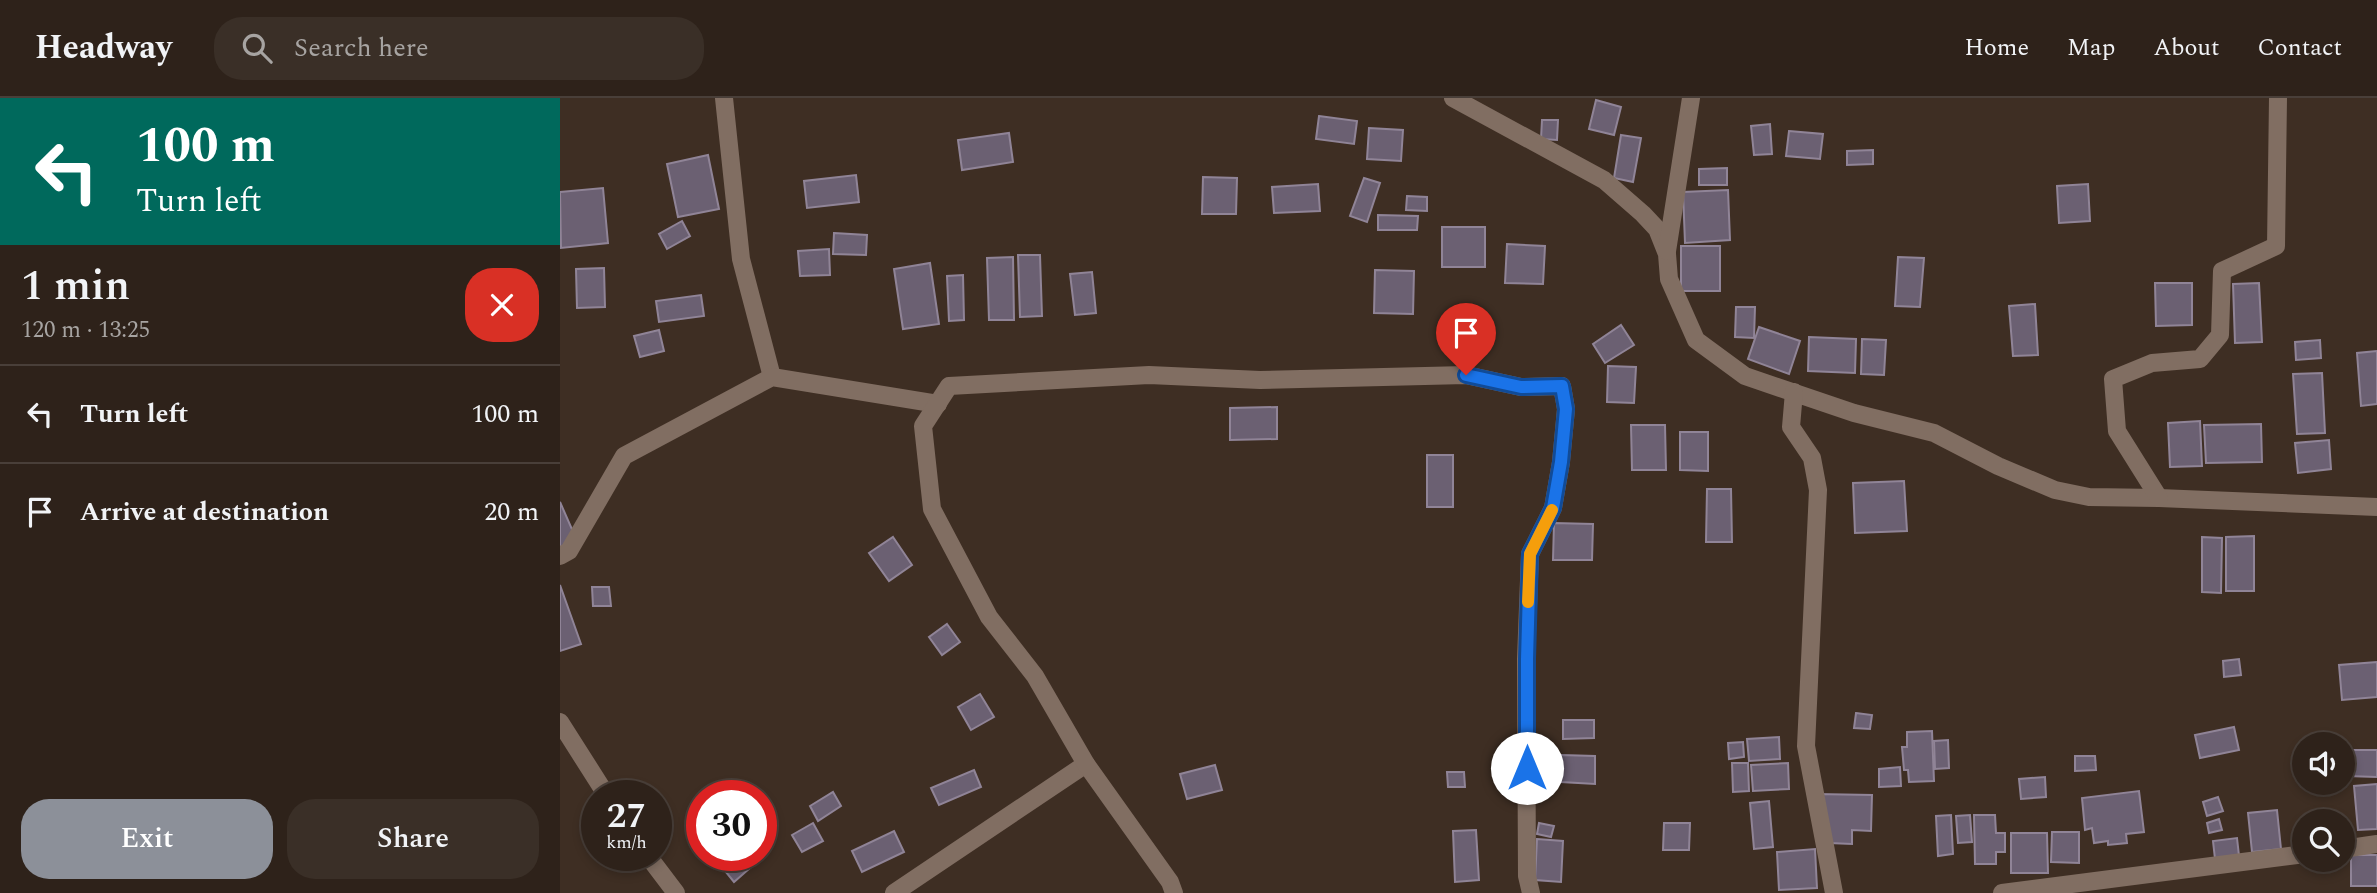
<!DOCTYPE html>
<meta charset="utf-8">
<style>
body{margin:0;font-family:Spectral,serif;background:#3a2f27;color:#f1f3f6;height:100vh;display:flex;flex-direction:column;font-size:26px;white-space:nowrap}
*{box-sizing:border-box;margin:0}
p{font-size:23px;color:#a7a4a2}
.icon{flex:none;width:38px;height:38px;fill:none;stroke:currentColor;stroke-width:2;stroke-linecap:round;stroke-linejoin:round}
.map{position:relative;flex:1;overflow:hidden}
.side{display:flex;flex-direction:column;background:#2e221a;width:560px}
.side>*{flex:none}
.top-card{background:#00695c;color:#fff;overflow:hidden}
.fabs{position:absolute;left:1732px;top:634px;display:grid;gap:14px}
.fabs a{display:grid;place-items:center;width:63px;height:63px;border-radius:50%;background:#2e221a;box-shadow:0 4px 10px #0003,0 0 0 2px #493f39;font-size:35px}
.speed{position:absolute;left:21px;top:682px;display:flex;gap:14px;font-size:35px;font-weight:700;text-align:center}
.speed>*{display:grid;place-content:center;width:91px;height:91px;border-radius:50%;background:#2e221a;box-shadow:0 4px 10px #0003,0 0 0 2px #493f39;line-height:1}
.speed small{font-size:18px;font-weight:400}
.speed .limit{border:10px solid #d22;background:#fff;color:#111}
.pin{position:absolute;display:grid;place-items:center;width:60px;height:60px;color:#fff;margin:-72px -30px;border-radius:50% 50% 50% 0;rotate:-45deg;box-shadow:0 0 7px #0007}
.pin .icon{rotate:45deg}
.me{position:absolute;width:77px;margin:-38px;rotate:0deg;stroke-linejoin:round;filter:drop-shadow(0 0 5px #0008)}
.turn{display:flex;align-items:center;gap:24px;height:147px;padding:0 21px;font-size:32px}
.turn .icon{width:91px;height:91px;stroke-width:2.5}
.turn b{display:block;font-size:49px;line-height:60px}
.round{display:grid;place-items:center;flex:none;width:74px;height:74px;border-radius:28px;background:#3a2f27}
.overview{display:flex;align-items:center;justify-content:space-between;height:119px;padding:0 21px}
h1{font-size:42px;font-weight:600;line-height:52px}
.cta{display:flex;gap:14px;margin-top:auto;padding:14px 21px}
.cta a{flex:1;height:80px;border-radius:28px;background:#8c9099;color:#fff;font-size:28px;font-weight:600;line-height:80px;text-align:center}
.cta a+a{background:#3a2f27;color:#f1f3f6}
ul{padding:0;list-style:none}
li{display:flex;align-items:center;gap:21px;height:98px;padding:0 21px;border-top:2px solid #493f39}
li div{flex:1}
li b{display:block;font-size:26px}
li em{font-style:normal}
header{display:flex;align-items:center;gap:42px;box-sizing:border-box;height:98px;padding:0 35px;background:#2e221a;border-bottom:2px solid #493f39}
header strong{font-size:33px}
nav{display:flex;gap:38px;margin-inline-start:auto;font-size:24px}
.search{width:490px;height:63px;background:#3a2f27;display:flex;align-items:center;gap:18px;box-sizing:border-box;padding:0 24px;border-radius:28px;color:#a7a4a2;font-size:26px}
main{display:flex;flex:1;min-height:0}
.map>svg:first-child{display:block}
.building{fill:#6b6072;stroke:#908497;stroke-width:2}
.lines{fill:none;stroke-linecap:round;stroke-linejoin:round}
.minor{stroke:#816e62;stroke-width:18}
.route-casing{stroke:#114b97;stroke-width:18}
.route{stroke:#1a73e8;stroke-width:12}
.slow{stroke:#f59e0b;stroke-width:12}
</style>
<header>
<strong>Headway</strong>
<div class="search"><svg class="icon" aria-label="search" viewBox="0 0 24 24"><circle cx="10" cy="10" r="6"/><path d="M15 15l6 6"/></svg>Search here</div>
<nav><a>Home</a><a>Map</a><a>About</a><a>Contact</a></nav>
</header>
<main>
<section class="side">
<div class="top-card">
<div class="turn"><svg class="icon" aria-label="left" viewBox="0 0 24 24"><path d="M17 20v-9H6M10 6l-5 5 5 5"/></svg><div><b>100 m</b>Turn left</div></div>
</div>
<div class="overview"><div><h1>1 min</h1><p>120 m · 13:25</p></div><a class="round" style="background:#d93025;color:#fff"><svg class="icon" aria-label="close" viewBox="0 0 24 24"><path d="M6 6l12 12M18 6L6 18"/></svg></a></div>
<ul>
<li><svg class="icon" aria-label="left" viewBox="0 0 24 24"><path d="M17 20v-9H6M10 6l-5 5 5 5"/></svg><div><b>Turn left</b></div><em>100 m</em></li>
<li><svg class="icon" aria-label="arrive" viewBox="0 0 24 24"><path d="M6 21V4h12l-3 4 3 4H6"/></svg><div><b>Arrive at destination</b></div><em>20 m</em></li>
</ul>
<div class="cta"><a>Exit</a><a>Share</a></div>
</section>
<div class="map">
<svg width="1817" height="795" viewBox="0 0 1817 795">
<rect width="100%" height="100%" fill="#3e2e23"/>
<g class="building">
<polygon points="1036,2 1061,9 1054,37 1029,31"/>
<polygon points="759,18 797,23 794,46 756,41"/>
<polygon points="982,22 998,22 997,42 981,41"/>
<polygon points="1210,26 1212,56 1194,57 1191,28"/>
<polygon points="809,30 843,32 841,63 807,61"/>
<polygon points="1229,33 1263,36 1260,61 1226,58"/>
<polygon points="449,35 453,64 402,72 398,42"/>
<polygon points="1061,37 1081,40 1073,84 1054,80"/>
<polygon points="1313,52 1313,66 1287,67 1287,53"/>
<polygon points="148,57 159,111 118,119 107,66"/>
<polygon points="1167,70 1167,87 1139,87 1139,71"/>
<polygon points="296,77 299,104 247,110 244,83"/>
<polygon points="643,79 677,80 676,116 642,116"/>
<polygon points="804,80 820,85 807,124 790,118"/>
<polygon points="758,86 760,113 714,115 712,89"/>
<polygon points="1528,86 1530,123 1499,125 1497,88"/>
<polygon points="43,90 48,145 1,150 0,94"/>
<polygon points="1168,92 1170,142 1125,145 1123,94"/>
<polygon points="847,98 867,99 867,113 846,112"/>
<polygon points="818,117 858,118 857,132 818,132"/>
<polygon points="122,123 130,138 107,151 99,136"/>
<rect x="882" y="129" width="43" height="40"/>
<polygon points="274,135 307,137 306,157 273,156"/>
<polygon points="947,146 985,148 983,186 945,185"/>
<rect x="1121" y="148" width="39" height="45"/>
<polygon points="269,151 270,177 240,178 238,153"/>
<polygon points="458,157 480,157 482,218 460,219"/>
<polygon points="453,159 454,222 429,222 427,160"/>
<polygon points="1338,159 1364,160 1360,209 1335,208"/>
<polygon points="370,165 379,226 343,231 334,171"/>
<polygon points="44,170 45,209 17,210 16,171"/>
<polygon points="815,172 854,173 853,216 814,215"/>
<polygon points="532,174 536,215 515,217 510,176"/>
<polygon points="403,177 404,222 389,223 387,178"/>
<polygon points="1595,185 1632,185 1632,227 1596,228"/>
<polygon points="1699,185 1702,244 1675,245 1673,186"/>
<polygon points="141,197 144,218 99,224 96,203"/>
<polygon points="1475,206 1478,257 1453,258 1449,208"/>
<polygon points="1176,209 1195,209 1194,240 1175,239"/>
<polygon points="1061,227 1074,247 1045,265 1033,246"/>
<polygon points="1199,229 1240,243 1229,276 1188,261"/>
<polygon points="99,232 104,253 80,259 74,238"/>
<polygon points="1249,239 1296,241 1295,275 1248,273"/>
<polygon points="1302,241 1326,242 1324,277 1301,276"/>
<polygon points="1760,242 1761,260 1736,262 1735,244"/>
<polygon points="1817,253 1817,306 1801,308 1797,255"/>
<polygon points="1048,268 1076,269 1074,305 1047,304"/>
<polygon points="1762,275 1765,335 1737,336 1733,276"/>
<polygon points="717,309 717,341 670,342 670,310"/>
<polygon points="1640,323 1642,368 1610,369 1608,325"/>
<polygon points="1701,326 1702,364 1646,365 1644,327"/>
<polygon points="1071,327 1105,327 1106,372 1072,372"/>
<polygon points="1120,334 1148,334 1148,373 1120,372"/>
<polygon points="1769,342 1771,371 1738,375 1735,345"/>
<rect x="867" y="357" width="26" height="52"/>
<polygon points="1344,383 1347,433 1295,435 1293,385"/>
<polygon points="1147,391 1171,391 1172,444 1146,444"/>
<polygon points="0,404 18,445 0,453"/>
<polygon points="994,425 1033,426 1032,462 993,462"/>
<polygon points="1694,438 1694,493 1666,493 1666,439"/>
<polygon points="333,439 352,467 329,483 309,455"/>
<polygon points="1642,439 1662,440 1661,495 1642,494"/>
<polygon points="0,487 21,546 0,553"/>
<polygon points="32,489 49,489 51,508 33,508"/>
<polygon points="387,526 400,544 382,557 369,539"/>
<polygon points="1679,561 1681,577 1664,579 1663,563"/>
<polygon points="1817,564 1817,599 1782,602 1779,567"/>
<polygon points="420,596 434,619 411,632 398,609"/>
<polygon points="1296,615 1312,617 1310,631 1294,630"/>
<polygon points="1003,622 1034,622 1034,640 1003,641"/>
<polygon points="1674,629 1679,652 1640,660 1635,637"/>
<polygon points="1372,633 1374,683 1349,684 1348,672 1344,672 1342,649 1347,649 1347,634"/>
<polygon points="1219,639 1220,661 1189,663 1187,641"/>
<polygon points="1388,642 1389,670 1375,671 1374,643"/>
<polygon points="1183,644 1184,659 1169,661 1168,645"/>
<polygon points="1788,652 1817,652 1817,679 1787,678"/>
<polygon points="1001,657 1035,658 1035,686 1001,684"/>
<polygon points="1515,658 1535,658 1536,672 1515,673"/>
<polygon points="1172,665 1188,665 1189,693 1173,694"/>
<polygon points="1228,665 1229,691 1193,693 1191,667"/>
<polygon points="655,667 662,692 627,701 620,676"/>
<polygon points="1340,669 1341,688 1319,689 1319,671"/>
<polygon points="414,672 421,689 379,707 371,690"/>
<polygon points="887,674 904,674 905,689 888,689"/>
<polygon points="1485,679 1486,699 1461,701 1459,681"/>
<polygon points="1817,686 1817,731 1798,732 1794,688"/>
<polygon points="1579,693 1584,734 1566,736 1567,745 1548,747 1548,743 1534,745 1532,730 1525,732 1522,700"/>
<polygon points="273,694 281,708 258,723 250,708"/>
<polygon points="1256,696 1312,697 1311,733 1292,732 1292,746 1269,745"/>
<polygon points="1658,699 1663,713 1647,718 1643,704"/>
<polygon points="1209,703 1213,749 1194,751 1190,705"/>
<polygon points="1717,712 1721,751 1692,754 1688,715"/>
<polygon points="1391,717 1393,756 1378,758 1376,718"/>
<polygon points="1410,717 1412,744 1398,745 1396,718"/>
<polygon points="1414,717 1435,717 1436,735 1445,735 1445,754 1436,754 1436,766 1415,766"/>
<polygon points="1659,721 1662,732 1649,735 1647,725"/>
<polygon points="253,725 263,743 242,754 232,737"/>
<polygon points="979,725 994,728 991,739 977,736"/>
<polygon points="1104,725 1130,725 1129,752 1103,752"/>
<polygon points="916,732 919,782 895,784 893,733"/>
<polygon points="334,733 344,754 302,774 292,753"/>
<polygon points="1492,734 1519,734 1519,765 1491,764"/>
<polygon points="1451,735 1487,735 1488,775 1451,775"/>
<polygon points="1677,740 1679,758 1655,761 1653,743"/>
<polygon points="977,741 1003,743 1001,784 975,782"/>
<polygon points="1255,751 1257,790 1219,792 1217,754"/>
<rect x="1791" y="757" width="26" height="31"/>
<polygon points="153,758 193,758 198,763 174,784"/>
</g>
<g class="lines">
<g class="minor">
<polyline points="164,0 181,161 212,279"/>
<polyline points="893,0 1044,82 1083,116 1097,131 1107,156 1109,181 1136,242 1185,278 1294,315 1374,335 1438,368 1495,392 1529,399 1599,400 1817,409"/>
<polyline points="1107,153 1131,0"/>
<polyline points="1234,294 1231,329 1252,360 1258,392 1246,648 1274,795"/>
<polyline points="1599,400 1557,333 1553,281 1592,265 1640,261 1660,237 1662,173 1716,148 1718,0"/>
<polyline points="0,458 9,453 64,358 212,279 378,306"/>
<polyline points="0,624 47,698"/>
<polyline points="1783,751 1817,746"/>
<polyline points="88,758 116,795"/>
<polyline points="334,795 526,666"/>
<polyline points="614,795 610,784 526,666 475,578 429,519 372,411 363,328 389,288 589,277 700,282 906,277 961,289 1002,288 1006,311 1001,364 993,410 970,456 966,561 967,778 971,795"/>
<polyline points="1442,795 1745,756"/>
</g>
</g>
<g class="lines">
<g class="route-casing">
<polyline id="route" points="906,277 961,289 1002,288 1006,311 1001,364 993,410 970,456 967,561 967,670"/>
</g>
<use href="#route" class="route"/>
<polyline class="slow" points="968,504 970,456 992,412"/>
</g>
</svg>
<div class="fabs">
<a><svg class="icon" aria-label="sound" viewBox="0 0 24 24"><path d="M4 9h4l5-4v14l-5-4H4zM17 9q2 3 0 6"/></svg></a>
<a><svg class="icon" aria-label="search" viewBox="0 0 24 24"><circle cx="10" cy="10" r="6"/><path d="M15 15l6 6"/></svg></a>
</div>
<div class="speed"><div>27<small>km/h</small></div><div class="limit">30</div></div>
<div class="pin" style="left:906px;top:277px;background:#d93025"><svg class="icon" aria-label="arrive" viewBox="0 0 24 24"><path d="M6 21V4h12l-3 4 3 4H6"/></svg></div>
<svg class="me" style="left:967px;top:670px" viewBox="-20 -20 40 40"><circle r="19" fill="#fff"/><path d="M0-13L10 11 0 6-10 11z" fill="#1a73e8"/></svg>
</div>
</main>
